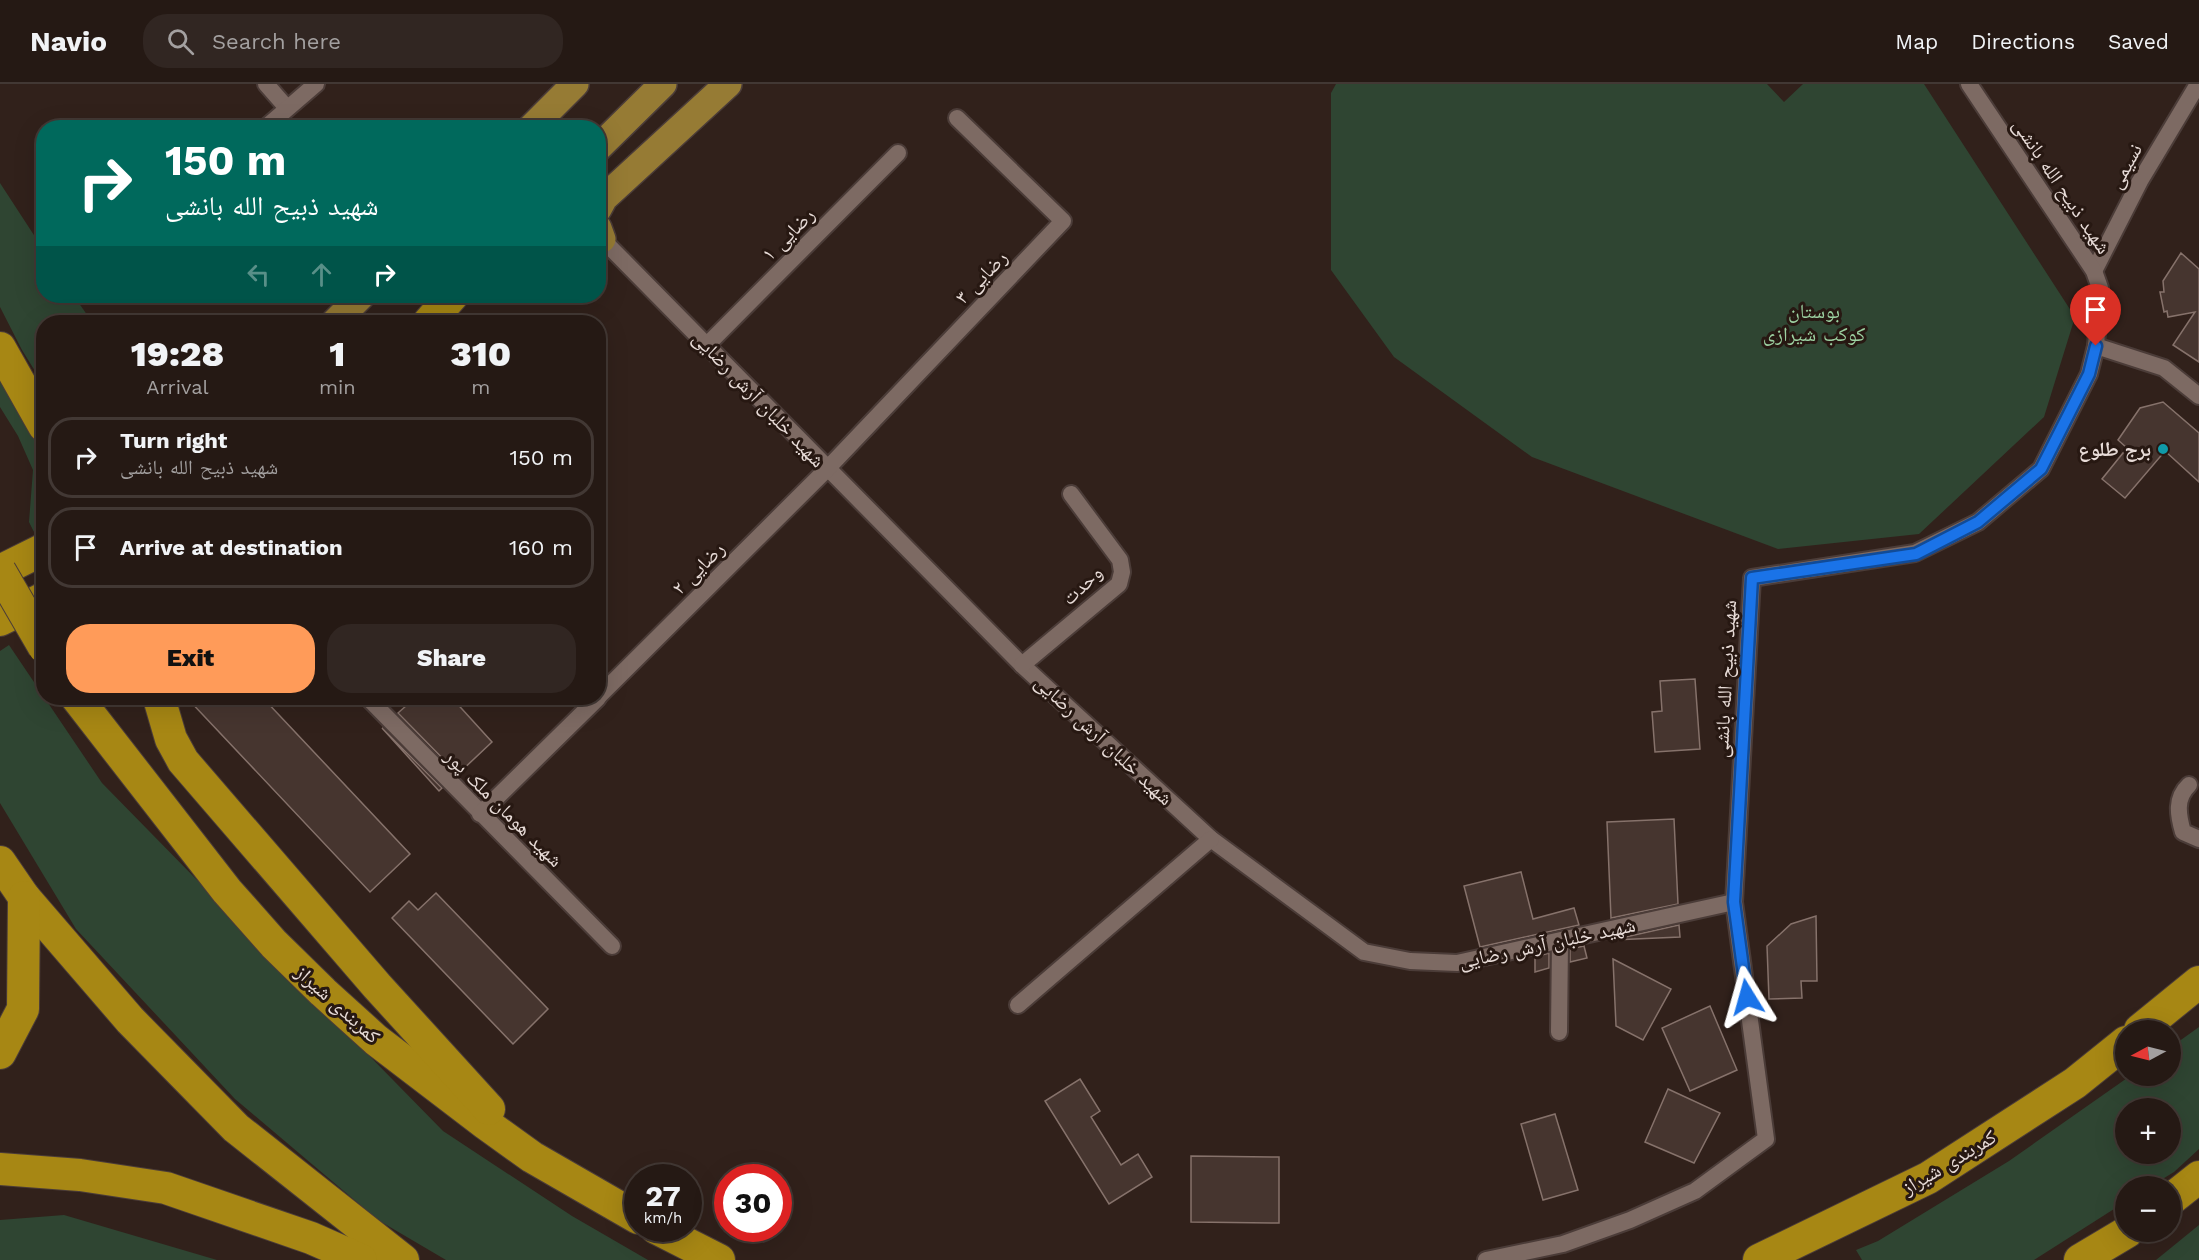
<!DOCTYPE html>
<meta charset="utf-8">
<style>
body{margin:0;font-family:"Work Sans","Noto Naskh Arabic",sans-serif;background:#312622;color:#f1f3f6;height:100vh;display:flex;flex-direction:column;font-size:22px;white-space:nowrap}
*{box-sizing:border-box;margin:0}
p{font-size:20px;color:#a3a0a0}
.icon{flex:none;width:33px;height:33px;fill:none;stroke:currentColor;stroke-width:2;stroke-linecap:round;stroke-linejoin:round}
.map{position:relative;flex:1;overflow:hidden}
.drawer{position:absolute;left:36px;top:231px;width:570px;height:390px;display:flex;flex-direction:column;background:#251914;border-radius:24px;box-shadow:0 6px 24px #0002,0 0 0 2px #423834}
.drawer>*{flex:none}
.guide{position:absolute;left:36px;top:36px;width:570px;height:183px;border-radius:24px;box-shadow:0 6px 24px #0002,0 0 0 2px #423834;background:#00695c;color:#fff;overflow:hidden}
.needle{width:39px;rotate:263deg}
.controls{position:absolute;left:2115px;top:936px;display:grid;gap:12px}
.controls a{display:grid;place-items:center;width:66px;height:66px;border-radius:50%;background:#251914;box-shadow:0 6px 24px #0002,0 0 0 2px #423834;font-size:30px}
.speed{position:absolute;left:624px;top:1080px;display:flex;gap:12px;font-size:30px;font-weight:700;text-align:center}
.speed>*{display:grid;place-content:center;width:78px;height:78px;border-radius:50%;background:#251914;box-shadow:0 6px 24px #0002,0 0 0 2px #423834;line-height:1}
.speed small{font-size:15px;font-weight:400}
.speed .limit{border:9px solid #d22;background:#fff;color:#111}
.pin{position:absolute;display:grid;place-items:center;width:51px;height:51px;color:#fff;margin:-62px -26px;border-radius:50% 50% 50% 0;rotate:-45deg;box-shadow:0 0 6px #0007}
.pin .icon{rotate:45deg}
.me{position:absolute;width:66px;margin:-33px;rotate:352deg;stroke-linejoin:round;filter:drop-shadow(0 0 4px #0008)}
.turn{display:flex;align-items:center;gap:21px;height:126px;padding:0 30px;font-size:27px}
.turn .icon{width:78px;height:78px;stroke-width:2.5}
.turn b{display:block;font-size:42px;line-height:51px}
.lanes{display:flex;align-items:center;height:57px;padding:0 30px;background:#0003;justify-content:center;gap:30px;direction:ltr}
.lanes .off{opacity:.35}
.eta{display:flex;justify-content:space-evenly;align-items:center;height:102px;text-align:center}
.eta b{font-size:36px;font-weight:800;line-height:42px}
.primary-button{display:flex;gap:12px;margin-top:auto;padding:12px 30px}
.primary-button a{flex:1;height:69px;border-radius:24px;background:#ff9b59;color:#111;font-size:24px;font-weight:800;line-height:69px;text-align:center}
.primary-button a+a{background:#312622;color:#f1f3f6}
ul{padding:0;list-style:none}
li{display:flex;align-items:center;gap:18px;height:81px;margin:0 12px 9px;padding:0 18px;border:3px solid #423834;border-radius:24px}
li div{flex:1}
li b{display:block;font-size:22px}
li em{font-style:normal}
header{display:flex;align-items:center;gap:36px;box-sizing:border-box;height:84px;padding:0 30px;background:#251914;border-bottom:2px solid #423834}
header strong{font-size:28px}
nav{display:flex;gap:33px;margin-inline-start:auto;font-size:21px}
.search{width:420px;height:54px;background:#312622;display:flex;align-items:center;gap:15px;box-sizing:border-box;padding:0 21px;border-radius:24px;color:#a3a0a0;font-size:22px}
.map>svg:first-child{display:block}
.green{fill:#2f4532;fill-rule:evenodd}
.building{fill:#46352f;stroke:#86726b;stroke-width:1.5}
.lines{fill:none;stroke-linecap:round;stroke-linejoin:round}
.street-casing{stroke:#4b3c38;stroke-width:20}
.primary-casing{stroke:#4b3c38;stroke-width:30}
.highway-casing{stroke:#4b3c38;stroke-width:34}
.street{stroke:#7d6a63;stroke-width:16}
.primary{stroke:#967b34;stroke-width:27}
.highway{stroke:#a78714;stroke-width:32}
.highway-bridge-casing{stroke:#4b3c38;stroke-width:34;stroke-linecap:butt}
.highway-bridge{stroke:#a78714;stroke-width:32}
.route-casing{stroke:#114b97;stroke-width:15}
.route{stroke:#1a73e8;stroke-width:10}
.culture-dot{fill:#0f9aa8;stroke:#271812;stroke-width:2}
.labels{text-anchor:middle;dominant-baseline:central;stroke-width:6;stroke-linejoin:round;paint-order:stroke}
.street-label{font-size:20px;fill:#e8dcd8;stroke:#271812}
.park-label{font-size:20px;fill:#9cd1a1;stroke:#271812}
.poi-label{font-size:20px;font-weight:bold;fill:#e8dcd8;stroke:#271812;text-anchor:end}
</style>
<header>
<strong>Navio</strong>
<div class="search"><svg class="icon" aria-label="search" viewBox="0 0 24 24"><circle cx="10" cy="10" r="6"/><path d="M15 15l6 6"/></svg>Search here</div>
<nav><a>Map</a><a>Directions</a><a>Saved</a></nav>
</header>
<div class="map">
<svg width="2199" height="1176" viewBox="0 0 2199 1176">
<rect width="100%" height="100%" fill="#31211b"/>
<g class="green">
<polygon points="1336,0 1767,0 1784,18 1803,0 1924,0 2075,233 2044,333 1919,450 1778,465 1532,373 1394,273 1331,186 1331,9"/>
<polygon points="0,99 43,165 44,212 74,212 92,238 44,238 43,300 22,266 0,223"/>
<polygon points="0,296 20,326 43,369 43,445 35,450 29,438 33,386 18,352 0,323"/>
<polygon points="9,561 102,699 443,1047 572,1132 648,1176 446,1176 378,1136 235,1015 76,845 0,719 0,567"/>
<path d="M2199,943V1065L2174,1088L2151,1102H2126L2125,1118L2034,1176H1862L1856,1166L1878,1157L2009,1077L2130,992H2170L2171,963ZM2170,1024V1070H2126V1024Z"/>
<polygon points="64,1131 217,1176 0,1176 0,1136"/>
<polygon points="2199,1141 2199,1176 2156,1176"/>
</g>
<g class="building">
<polygon points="2181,169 2199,185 2199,278 2173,261 2195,228 2168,233 2167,227 2164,228 2160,208 2164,208 2163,197"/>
<polygon points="2163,318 2199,349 2199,398 2165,367 2125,414 2102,395 2127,364 2118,356 2140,324"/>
<polygon points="1695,595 1700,665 1655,668 1652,628 1662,627 1660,597"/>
<polygon points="187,614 263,614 410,770 370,808"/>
<polygon points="415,614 452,614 492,658 458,690 398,629"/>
<polygon points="382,644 442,704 439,707"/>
<polygon points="1674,735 1678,820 1611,834 1607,738"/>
<polygon points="1521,788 1533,835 1574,824 1579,841 1480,863 1464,802"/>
<polygon points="436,809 548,925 513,960 392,834 409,817 418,826"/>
<polygon points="1816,832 1817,897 1801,897 1802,914 1769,915 1767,862 1791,840"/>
<polygon points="1679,841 1680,853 1612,856"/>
<polygon points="1584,862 1587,874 1570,878 1570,865"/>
<polygon points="1549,869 1549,884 1535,888 1535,873"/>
<polygon points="1613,875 1671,905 1643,956 1616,942"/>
<polygon points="1710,922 1737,986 1690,1007 1662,944"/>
<polygon points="1080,995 1100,1027 1091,1033 1121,1081 1138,1070 1152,1093 1109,1120 1045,1017"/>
<polygon points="1668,1005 1720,1029 1694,1079 1645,1058"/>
<polygon points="1555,1030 1578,1106 1543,1116 1521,1040"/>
<polygon points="1191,1072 1279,1073 1279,1139 1191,1138"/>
</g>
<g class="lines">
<g class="street-casing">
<g id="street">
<polyline points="266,0 287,24"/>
<polyline points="265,44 316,0"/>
<polyline points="602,155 1022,581 1211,755 1364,868 1410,877 1457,879 1734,818"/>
<polyline points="2094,187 2140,97 2198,0"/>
<polyline points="707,261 898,69"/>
<polyline points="2096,262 2164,284 2199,312"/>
<polyline points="1022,581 1119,500 1122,488 1120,476 1071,410"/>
<polyline points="598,613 827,385 1063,137 957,34"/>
<polyline points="368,614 612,862"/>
<path d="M2189,701C2175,714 2178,731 2183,748L2199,755"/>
<polyline points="480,730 598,614"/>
<polyline points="1018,921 1211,755"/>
<polyline points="1559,948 1560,858"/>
<polyline points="1486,1176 1563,1160 1630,1136 1695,1107 1766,1055 1734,818 1752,494 1915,469 1978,438 2041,385 2089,290 2096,262 2100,204 2094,187 1969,0"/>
</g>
</g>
<g class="primary-casing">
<g id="primary">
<polyline points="531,44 575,0"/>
<polyline points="598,64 663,0"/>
<polyline points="598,125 604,114 728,0"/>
<polyline points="598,144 602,155"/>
<polyline points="335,238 361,212"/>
</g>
</g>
<g class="highway-casing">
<g id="highway">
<polyline points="429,238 452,212"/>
<polyline points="0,264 44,342"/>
<polyline points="0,487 44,465"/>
<polyline points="0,536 44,514"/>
<polyline points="77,614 227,807 274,860 323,908 376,956 486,1040 532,1073 638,1134"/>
<polyline points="159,614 171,655 183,677 377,902 489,1025"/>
<polyline points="0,778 24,813 130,936 236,1044 403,1176"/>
<polyline points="2140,946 2199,898"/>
<polyline points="0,969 23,925 24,813"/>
<polyline points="0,1085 80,1091 166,1104 311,1154 361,1176"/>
<polyline points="2170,1116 2199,1093"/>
<polyline points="656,1144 719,1176"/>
<polyline points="1759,1176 1928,1094 2075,999 2126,958"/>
<polyline points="2080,1176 2127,1148"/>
</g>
</g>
<use href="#street" class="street"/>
<use href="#primary" class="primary"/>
<use href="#highway" class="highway"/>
<g class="highway-bridge-casing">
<polyline id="highway-bridge" points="0,487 44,563"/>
</g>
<use href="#highway-bridge" class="highway-bridge"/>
</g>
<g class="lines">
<g class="route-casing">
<polyline id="route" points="1747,913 1734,818 1752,494 1916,470 1978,438 2041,385 2089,290 2096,262"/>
</g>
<use href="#route" class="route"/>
</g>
<circle class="culture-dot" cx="2163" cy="365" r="6"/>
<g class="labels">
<g class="street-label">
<text transform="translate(2125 82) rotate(-61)">نسیمی</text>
<text transform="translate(2062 102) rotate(56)">شهید ذبیح الله بانشی</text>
<text transform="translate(788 150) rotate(-45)">رضایی ۱</text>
<text transform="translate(981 193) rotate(-46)">رضایی ۳</text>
<text transform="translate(759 315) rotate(46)">شهید خلبان آرش رضایی</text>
<text transform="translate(698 484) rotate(-45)">رضایی ۲</text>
<text transform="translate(1082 501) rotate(-43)">وحدت</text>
<text transform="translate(1725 595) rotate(-87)">شهید ذبیح الله بانشی</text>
<text transform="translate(1104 656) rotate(43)">شهید خلبان آرش رضایی</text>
<text transform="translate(504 724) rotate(45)">شهید هومان ملک پور</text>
<text transform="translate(1547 859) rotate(-12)">شهید خلبان آرش رضایی</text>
<text transform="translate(338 920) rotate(42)">کمربندی شیراز</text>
<text transform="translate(1949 1078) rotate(-31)">کمربندی شیراز</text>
</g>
<g class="park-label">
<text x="1814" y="227">بوستان<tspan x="1814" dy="23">کوکب شیرازی</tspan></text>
</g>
<g class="poi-label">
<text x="2151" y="365">برج طلوع</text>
</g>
</g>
</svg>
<div class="controls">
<a><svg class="needle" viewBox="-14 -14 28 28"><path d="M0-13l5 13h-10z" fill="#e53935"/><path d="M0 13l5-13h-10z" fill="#a3a0a0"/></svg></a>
<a>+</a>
<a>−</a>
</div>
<div class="speed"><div>27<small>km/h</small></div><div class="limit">30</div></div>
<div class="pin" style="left:2096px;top:262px;background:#d93025"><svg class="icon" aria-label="arrive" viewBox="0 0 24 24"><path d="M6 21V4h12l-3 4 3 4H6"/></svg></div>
<svg class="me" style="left:1747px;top:913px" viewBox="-20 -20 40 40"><path d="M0-17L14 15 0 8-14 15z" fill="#1a73e8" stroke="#fff" stroke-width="4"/></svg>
<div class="guide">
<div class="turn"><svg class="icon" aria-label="right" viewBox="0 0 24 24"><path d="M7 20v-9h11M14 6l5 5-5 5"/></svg><div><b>150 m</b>شهید ذبیح الله بانشی</div></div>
<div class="lanes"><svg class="icon off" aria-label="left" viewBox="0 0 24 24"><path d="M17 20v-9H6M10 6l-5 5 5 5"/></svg><svg class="icon off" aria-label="ahead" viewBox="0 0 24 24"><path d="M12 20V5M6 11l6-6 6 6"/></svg><svg class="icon" aria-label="right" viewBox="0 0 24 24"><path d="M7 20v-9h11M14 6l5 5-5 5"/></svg></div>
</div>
<section class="drawer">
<div class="eta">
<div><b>19:28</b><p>Arrival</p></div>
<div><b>1</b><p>min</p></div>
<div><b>310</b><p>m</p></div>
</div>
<ul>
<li><svg class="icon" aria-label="right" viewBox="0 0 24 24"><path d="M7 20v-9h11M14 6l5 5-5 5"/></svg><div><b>Turn right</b><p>شهید ذبیح الله بانشی</p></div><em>150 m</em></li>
<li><svg class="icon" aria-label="arrive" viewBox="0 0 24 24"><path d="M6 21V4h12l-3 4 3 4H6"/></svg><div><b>Arrive at destination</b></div><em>160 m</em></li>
</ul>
<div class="primary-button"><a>Exit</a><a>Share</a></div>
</section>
</div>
